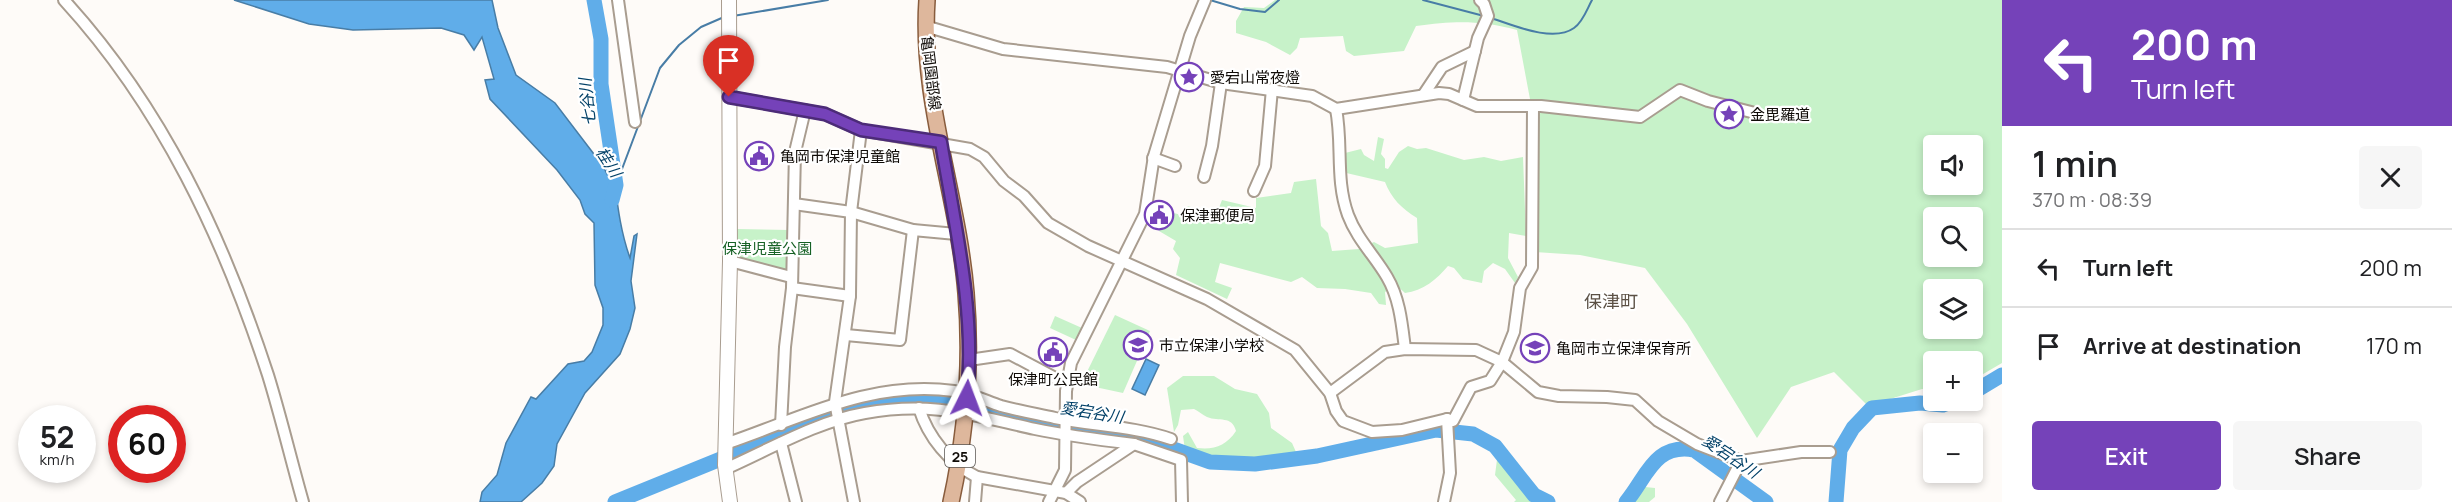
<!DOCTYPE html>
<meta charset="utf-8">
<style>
body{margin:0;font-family:Manrope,"Noto Sans JP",sans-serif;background:#f6f6f6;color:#202124;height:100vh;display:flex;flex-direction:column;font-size:22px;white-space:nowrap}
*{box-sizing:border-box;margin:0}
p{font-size:20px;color:#757577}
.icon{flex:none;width:33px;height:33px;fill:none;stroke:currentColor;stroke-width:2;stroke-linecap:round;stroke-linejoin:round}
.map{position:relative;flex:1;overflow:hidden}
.side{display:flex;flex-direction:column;background:#fff;width:450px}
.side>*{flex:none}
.banner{background:#7542b9;color:#fff;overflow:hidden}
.buttons{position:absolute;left:1923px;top:135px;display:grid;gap:12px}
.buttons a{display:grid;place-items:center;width:60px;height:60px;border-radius:6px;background:#fff;box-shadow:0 3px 9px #0003;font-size:30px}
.speed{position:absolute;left:18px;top:405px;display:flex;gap:12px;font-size:30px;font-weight:700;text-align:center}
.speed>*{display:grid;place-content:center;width:78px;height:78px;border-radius:50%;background:#fff;box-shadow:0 3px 9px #0003;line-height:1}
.speed small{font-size:15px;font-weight:400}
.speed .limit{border:9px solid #d22;background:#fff;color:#111}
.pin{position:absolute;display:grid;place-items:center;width:51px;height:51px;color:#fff;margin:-62px -26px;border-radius:50% 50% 50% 0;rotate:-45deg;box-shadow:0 0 6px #0007}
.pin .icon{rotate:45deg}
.me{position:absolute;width:66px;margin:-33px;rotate:3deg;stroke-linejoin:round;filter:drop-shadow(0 0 4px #0008)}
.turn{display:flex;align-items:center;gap:21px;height:126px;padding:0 30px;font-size:27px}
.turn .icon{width:78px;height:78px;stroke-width:2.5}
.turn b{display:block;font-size:42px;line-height:51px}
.round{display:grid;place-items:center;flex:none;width:63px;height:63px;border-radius:6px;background:#f6f6f6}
.headline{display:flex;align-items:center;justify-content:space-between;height:102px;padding:0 30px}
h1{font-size:36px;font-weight:600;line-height:45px}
.action{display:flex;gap:12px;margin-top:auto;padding:12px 30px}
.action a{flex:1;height:69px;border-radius:6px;background:#7542b9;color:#fff;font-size:24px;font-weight:600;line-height:69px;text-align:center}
.action a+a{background:#f6f6f6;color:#202124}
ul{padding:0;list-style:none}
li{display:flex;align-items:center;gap:18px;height:78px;padding:0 30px;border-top:2px solid #e0e0e0}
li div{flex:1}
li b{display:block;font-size:22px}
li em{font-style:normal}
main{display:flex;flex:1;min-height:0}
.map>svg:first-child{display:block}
.green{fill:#c7f2c9;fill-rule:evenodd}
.water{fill:#60ade9;stroke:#487da6;stroke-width:1.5}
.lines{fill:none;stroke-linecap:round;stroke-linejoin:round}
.stream{stroke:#487da6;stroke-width:2}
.river{stroke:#60ade9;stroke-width:15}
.street-casing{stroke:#a99d90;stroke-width:14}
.secondary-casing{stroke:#a99d90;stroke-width:16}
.primary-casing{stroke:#885c3d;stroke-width:18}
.street{stroke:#fff;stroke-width:10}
.secondary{stroke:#fff;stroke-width:14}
.primary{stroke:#deb79c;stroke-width:15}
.route-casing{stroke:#4c2b78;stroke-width:15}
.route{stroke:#7542b9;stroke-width:10}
.labels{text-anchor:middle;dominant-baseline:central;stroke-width:4.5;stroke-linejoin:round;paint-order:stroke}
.shield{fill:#fff;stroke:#585552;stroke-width:1.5}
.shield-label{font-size:14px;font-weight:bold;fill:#100c08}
.street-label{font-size:15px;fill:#100c08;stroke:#fff}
.poi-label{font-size:15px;fill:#100c08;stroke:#fff;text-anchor:start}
.park-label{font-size:15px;fill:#166125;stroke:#fff}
.water-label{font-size:16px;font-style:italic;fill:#034168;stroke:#fff}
.quarter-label{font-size:18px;fill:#5c5146;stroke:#fff}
</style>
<main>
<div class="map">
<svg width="2002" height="502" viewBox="0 0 2002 502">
<rect width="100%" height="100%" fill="#fefbf8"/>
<g class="green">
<path d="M1275,0H2002V363L1973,380L1972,362H1934L1933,390L1922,389L1868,406L1834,372L1791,387L1757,438L1687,324L1645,268L1580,255L1535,252L1536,131L1517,30C1479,20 1454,21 1416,26L1404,51L1354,56L1346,51L1343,36L1300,38L1297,48L1290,55L1266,42L1236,33V21L1244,7L1264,8ZM1934,146H1972V184H1934ZM1934,218H1972V256H1934ZM1934,290H1972V328H1934Z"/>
<path d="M1378,137L1384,139L1381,154L1385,159V168L1388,169L1399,152L1408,146L1417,149L1426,148L1464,160L1484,157L1501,161L1523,157L1526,236L1509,233L1508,258L1518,277L1515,283L1505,269L1493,263L1484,271L1482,283L1463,279L1454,268L1448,266C1437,279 1423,291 1405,293L1396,285L1385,292L1386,305L1379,304L1371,293L1345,289L1317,288L1302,277L1291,282L1220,263L1215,282L1232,288L1227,299L1176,275L1180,258L1173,249L1176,241L1159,231L1165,211L1182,215L1188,206L1194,208L1192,217L1207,223L1215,218L1222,200L1256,208V198L1291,193L1294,182L1316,179L1321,226L1328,233L1332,251L1359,249L1374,242L1385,248L1418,243L1417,218C1402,209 1391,198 1385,182L1342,172L1341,154L1361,149L1364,155L1374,161Z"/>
<polygon points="737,229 789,230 788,267 784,271 740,260 737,255"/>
<polygon points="1115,315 1150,331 1123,393 1081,384"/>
<polygon points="1055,316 1082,328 1076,340 1050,328"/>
<path d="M1183,376H1214L1235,389L1257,394L1269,413L1271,428L1292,443L1296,452L1232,460L1185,450L1183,436L1188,432L1197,448C1214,450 1226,446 1236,431C1232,415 1219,422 1207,417C1203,415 1198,411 1194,409L1181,410L1178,425L1174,432L1167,388Z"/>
<polygon points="1503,450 1507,451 1513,466 1540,495 1539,502 1514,502 1516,500 1495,475 1498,452"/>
<polygon points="1645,487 1655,488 1655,497 1649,502 1630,502"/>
</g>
<g class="water">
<path d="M234,0H492L498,28L516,75L555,103L603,166L609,178L603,135L606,130C616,172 615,217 630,258L634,236L637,234L631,281L635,308L630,329L620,354L585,393L557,444L554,466L542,483L521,502H480L482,492L497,475L506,443L531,397L536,399L568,364L584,361L592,352L603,325V308L595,285L594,223L585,214L580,200L557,170L490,99L485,80L494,79L482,37L474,50L464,35L441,28L353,30L309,24Z"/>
<polygon points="1146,359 1159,365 1145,395 1132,389"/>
</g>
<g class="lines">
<g class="stream">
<polyline points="1210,0 1240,9 1265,12 1279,0"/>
<polyline points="1423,0 1484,16"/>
<polyline points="733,16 828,0"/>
<path d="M1491,18C1513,25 1553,43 1574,28C1583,22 1587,9 1592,0"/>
<polyline points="616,185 660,68 679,45 701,27 724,17"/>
</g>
<g class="river">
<polyline points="594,0 601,39 601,84 616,185 612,200"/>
<polyline points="1972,393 2002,375"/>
<polyline points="615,502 829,415 853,407 920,398 952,400 1033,421 1146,439 1210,462 1255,464 1317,456 1436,430 1473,434 1495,446 1534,495 1548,502"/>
<path d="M1626,502C1647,477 1654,443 1694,450L1766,502"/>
<polyline points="1836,502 1840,450 1853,428 1872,408 1920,403 1943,405 1956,400"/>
</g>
<g class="street-casing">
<g id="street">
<path d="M64,0C162,107 223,237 268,375C281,417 291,460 303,502"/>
<polyline points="618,0 635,122"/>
<polyline points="925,26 1003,49 1167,67 1221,83 1312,96 1336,109 1439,93 1449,94 1477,106 1541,106 1640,117 1680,90 1708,101 1755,113"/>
<polyline points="1424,94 1442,67 1475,51"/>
<polyline points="729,97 825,114 861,130 970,149 984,157 1004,181 1024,196 1048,223 1088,246 1207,299 1295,350 1330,393 1336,411 1343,421 1372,432 1402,430 1447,419 1453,421 1471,387 1490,381 1502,362 1514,332 1520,288 1532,267 1533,107"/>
<polyline points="1463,100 1478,38 1488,16 1484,4 1480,0"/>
<path d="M1336,109C1343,145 1335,179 1348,215C1357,239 1374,255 1387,277C1400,299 1402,325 1405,349"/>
<polyline points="1153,158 1175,166"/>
<polyline points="1204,177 1212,146 1221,83"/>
<polyline points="1254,191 1265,166 1272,89"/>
<polyline points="794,204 851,212 913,230 956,234"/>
<polyline points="730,261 791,277"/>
<polyline points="792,288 850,296"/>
<polyline points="846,335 900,340 913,230"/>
<polyline points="969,360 1010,354 1057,379 1067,380"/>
<polyline points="1330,393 1385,352 1405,349 1476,350 1502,362 1538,392 1559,396 1607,397 1635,400 1658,421 1697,444 1741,461 1801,452 1830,452"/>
<path d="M919,408C928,437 949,463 977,477L1066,493L1080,502"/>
<polyline points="781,425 785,347 792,288 795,152 805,110"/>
<polyline points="781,443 796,502"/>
<path d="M725,444C802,418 869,380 954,391C970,393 986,401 1001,406C1019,411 1037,414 1055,418C1094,426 1133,426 1171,439"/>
<path d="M725,469C768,450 818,421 865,413C932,401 971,415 1035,429C1068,436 1101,440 1134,444"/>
<polyline points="1066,493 1077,482 1134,444 1181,460 1182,502"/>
<polyline points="854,502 835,402 850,296 851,212 861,130"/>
<polyline points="975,502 977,477"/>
<polyline points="1049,502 1065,470 1066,391 1071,363 1145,214 1154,156 1190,36 1205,0"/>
<polyline points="1444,502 1450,473 1447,419"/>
<polyline points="1720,502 1741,461"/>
</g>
</g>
<g class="secondary-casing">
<polyline id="secondary" points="729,0 730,261 725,465 730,502"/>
</g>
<g class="primary-casing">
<path id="primary" d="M927,0C920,99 958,195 966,293C972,364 966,433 951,502"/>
</g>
<use href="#street" class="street"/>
<use href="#secondary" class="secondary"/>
<use href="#primary" class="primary"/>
</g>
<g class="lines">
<g class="route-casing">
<path id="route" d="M729,97L825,114L861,130L941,142C955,226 976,312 967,398"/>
</g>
<use href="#route" class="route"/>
</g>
<defs>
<g id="sight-ring" transform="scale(1.5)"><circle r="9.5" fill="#fff" stroke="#7542b9" stroke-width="1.5"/><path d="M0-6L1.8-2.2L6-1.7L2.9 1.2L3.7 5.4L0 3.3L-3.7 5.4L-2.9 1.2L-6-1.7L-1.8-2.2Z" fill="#7542b9"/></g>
<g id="civic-ring" transform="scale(1.5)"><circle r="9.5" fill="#fff" stroke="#7542b9" stroke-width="1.5"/><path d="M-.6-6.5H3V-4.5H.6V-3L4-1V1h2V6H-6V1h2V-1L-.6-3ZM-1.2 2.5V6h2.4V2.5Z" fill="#7542b9"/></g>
<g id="school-ring" transform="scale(1.5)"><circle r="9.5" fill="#fff" stroke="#7542b9" stroke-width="1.5"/><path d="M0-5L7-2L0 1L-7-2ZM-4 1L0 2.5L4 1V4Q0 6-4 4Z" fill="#7542b9"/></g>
</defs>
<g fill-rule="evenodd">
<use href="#sight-ring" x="1189" y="77"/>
<use href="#sight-ring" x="1729" y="114"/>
<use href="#civic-ring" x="759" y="156"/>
<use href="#civic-ring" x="1159" y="215"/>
<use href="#school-ring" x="1138" y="345"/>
<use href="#school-ring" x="1535" y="348"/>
<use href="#civic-ring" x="1053" y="352"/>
</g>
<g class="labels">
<rect class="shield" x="945" y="445" width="30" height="22" rx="4.5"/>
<g class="shield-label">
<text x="960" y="456">25</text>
</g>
<g class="street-label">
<text transform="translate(931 73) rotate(83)">亀岡園部線</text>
</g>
<g class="poi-label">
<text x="1210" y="77">愛宕山常夜燈</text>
<text x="1750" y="114">金毘羅道</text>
<text x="780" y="156">亀岡市保津児童館</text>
<text x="1180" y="215">保津郵便局</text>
<text x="1159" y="345">市立保津小学校</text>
<text x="1556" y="348">亀岡市立保津保育所</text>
<text x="1053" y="379" text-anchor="middle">保津町公民館</text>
</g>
<g class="park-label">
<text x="767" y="248">保津児童公園</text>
</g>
<g class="water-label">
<text transform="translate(587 102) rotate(-96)">七谷川</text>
<text transform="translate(609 162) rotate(57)">桂川</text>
<text transform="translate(1092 412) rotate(9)">愛宕谷川</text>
<text transform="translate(1731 456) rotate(34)">愛宕谷川</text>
</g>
<g class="quarter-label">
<text x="1611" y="301">保津町</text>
</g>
</g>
</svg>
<div class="buttons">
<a><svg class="icon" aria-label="sound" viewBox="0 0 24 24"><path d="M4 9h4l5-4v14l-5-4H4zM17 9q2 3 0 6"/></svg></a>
<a><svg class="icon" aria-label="search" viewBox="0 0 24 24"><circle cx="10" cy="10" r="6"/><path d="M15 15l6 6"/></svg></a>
<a><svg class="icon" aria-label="layers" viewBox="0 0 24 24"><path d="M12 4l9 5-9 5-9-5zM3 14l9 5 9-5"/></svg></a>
<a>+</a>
<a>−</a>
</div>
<div class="speed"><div>52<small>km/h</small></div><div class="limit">60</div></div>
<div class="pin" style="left:729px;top:97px;background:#d93025"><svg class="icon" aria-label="arrive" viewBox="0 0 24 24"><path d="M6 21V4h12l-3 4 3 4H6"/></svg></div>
<svg class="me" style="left:967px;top:398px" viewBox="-20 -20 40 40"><path d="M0-17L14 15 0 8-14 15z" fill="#7542b9" stroke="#fff" stroke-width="4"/></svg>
</div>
<section class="side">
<div class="banner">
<div class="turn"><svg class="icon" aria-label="left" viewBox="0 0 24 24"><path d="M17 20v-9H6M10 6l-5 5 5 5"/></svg><div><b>200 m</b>Turn left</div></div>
</div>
<div class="headline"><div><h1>1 min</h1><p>370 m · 08:39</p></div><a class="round"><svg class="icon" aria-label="close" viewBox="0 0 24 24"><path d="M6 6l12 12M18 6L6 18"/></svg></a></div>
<ul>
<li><svg class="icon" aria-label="left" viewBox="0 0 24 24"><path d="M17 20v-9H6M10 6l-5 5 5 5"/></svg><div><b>Turn left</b></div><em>200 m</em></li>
<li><svg class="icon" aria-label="arrive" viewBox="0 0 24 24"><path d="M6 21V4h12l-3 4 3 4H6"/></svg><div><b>Arrive at destination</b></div><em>170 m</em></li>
</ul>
<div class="action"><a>Exit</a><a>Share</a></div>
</section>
</main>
